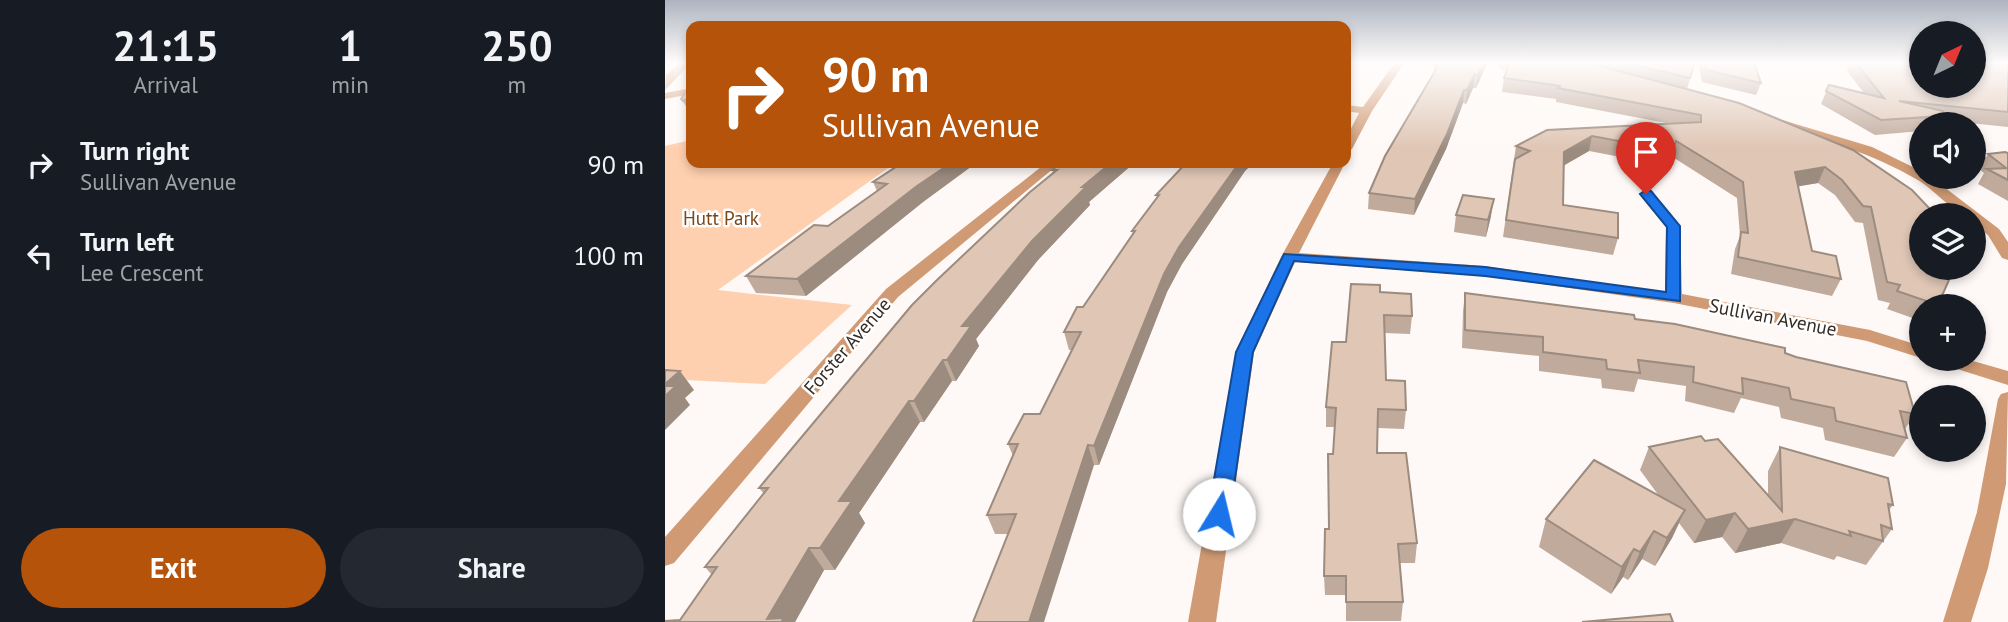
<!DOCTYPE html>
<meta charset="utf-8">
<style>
body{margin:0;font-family:"PT Sans",sans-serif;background:#242831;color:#f1f3f6;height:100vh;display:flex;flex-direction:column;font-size:26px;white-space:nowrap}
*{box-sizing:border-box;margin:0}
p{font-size:23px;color:#9ea1a6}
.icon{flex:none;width:38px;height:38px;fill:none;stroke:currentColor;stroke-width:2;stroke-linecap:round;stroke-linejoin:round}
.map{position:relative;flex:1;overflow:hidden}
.panel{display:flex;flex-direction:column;background:#171b24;width:665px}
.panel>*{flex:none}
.guide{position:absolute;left:21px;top:21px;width:665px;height:147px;border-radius:14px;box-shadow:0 4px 10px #0003;background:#b45309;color:#fff;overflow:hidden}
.needle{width:46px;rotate:43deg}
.tools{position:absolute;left:1244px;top:21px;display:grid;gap:14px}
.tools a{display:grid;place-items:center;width:77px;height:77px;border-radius:50%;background:#171b24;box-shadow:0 4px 10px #0003;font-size:35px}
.pin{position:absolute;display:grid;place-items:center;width:60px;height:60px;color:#fff;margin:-72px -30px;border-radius:50% 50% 50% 0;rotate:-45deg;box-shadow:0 0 7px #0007}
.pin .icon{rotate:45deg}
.me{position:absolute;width:77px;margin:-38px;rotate:9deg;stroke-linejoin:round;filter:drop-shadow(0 0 5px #0008)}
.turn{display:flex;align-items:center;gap:24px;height:147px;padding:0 21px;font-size:32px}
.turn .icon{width:91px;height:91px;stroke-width:2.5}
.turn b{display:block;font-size:49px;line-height:60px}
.eta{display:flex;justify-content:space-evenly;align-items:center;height:119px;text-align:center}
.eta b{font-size:42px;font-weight:600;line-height:49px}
.primary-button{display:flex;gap:14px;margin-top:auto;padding:14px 21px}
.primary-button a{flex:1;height:80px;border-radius:42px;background:#b45309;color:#fff;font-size:28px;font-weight:600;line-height:80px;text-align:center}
.primary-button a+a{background:#242831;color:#f1f3f6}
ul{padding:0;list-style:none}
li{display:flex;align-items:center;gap:21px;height:91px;padding:0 21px}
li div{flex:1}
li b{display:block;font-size:26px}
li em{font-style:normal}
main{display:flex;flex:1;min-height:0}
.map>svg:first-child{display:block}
.green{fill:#fed0af}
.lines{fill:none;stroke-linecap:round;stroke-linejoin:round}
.minor{fill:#cf9a74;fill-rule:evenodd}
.wall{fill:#c0aa9c}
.shaded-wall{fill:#9c8b7f}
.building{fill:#dfc6b5;stroke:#9c8b7f;stroke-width:2}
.route{fill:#1a73e8;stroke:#114b97;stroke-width:2}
.labels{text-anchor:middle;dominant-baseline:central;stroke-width:5;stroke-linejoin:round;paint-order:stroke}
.park-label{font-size:19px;fill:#7a4619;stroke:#fff}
.street-label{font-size:19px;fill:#352c25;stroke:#fff}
</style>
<main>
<section class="panel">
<div class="eta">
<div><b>21:15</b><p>Arrival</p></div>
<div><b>1</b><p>min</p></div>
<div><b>250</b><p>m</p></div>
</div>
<ul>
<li><svg class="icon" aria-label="right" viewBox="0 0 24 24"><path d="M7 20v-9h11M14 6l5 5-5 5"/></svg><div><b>Turn right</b><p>Sullivan Avenue</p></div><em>90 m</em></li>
<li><svg class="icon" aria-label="left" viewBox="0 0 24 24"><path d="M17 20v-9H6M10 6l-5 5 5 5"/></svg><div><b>Turn left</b><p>Lee Crescent</p></div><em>100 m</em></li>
</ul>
<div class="primary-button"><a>Exit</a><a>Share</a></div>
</section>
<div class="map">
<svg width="1343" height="622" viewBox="0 0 1343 622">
<rect width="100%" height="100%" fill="#fef9f6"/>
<polygon class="green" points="26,140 26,163 230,163 53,290 187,305 100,384 0,379 0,146"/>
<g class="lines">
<g class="minor">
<polygon points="16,62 26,63 0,90 1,75"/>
<polygon points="730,62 740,62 707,111 687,149 681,153 681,138 694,113 681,111 681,105 698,107"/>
<polygon points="26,88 26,94 0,99 0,93"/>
<path d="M1114,119L1207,147L1256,171V177H1266L1334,229L1343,242V260L1337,258L1323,235L1309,224V215C1287,215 1270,189 1251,179C1207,153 1158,140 1110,124L1108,122Z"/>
<polygon points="1343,155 1343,163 1309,167 1309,159"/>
<polygon points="381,163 395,163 233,297 9,563 0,566 0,537 221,289"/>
<polygon points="668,163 680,163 634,253 820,266 1000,292 1001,227 974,194 981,190 986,191 1015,226 1017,294 1205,330 1256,346 1256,358 1202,341 1009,303 820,276 630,262 589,352 551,622 523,622 571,352 616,257"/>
<polygon points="1270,359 1301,359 1343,371 1343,385 1273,363"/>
<polygon points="1343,392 1341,484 1323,568 1306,622 1278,622 1312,512 1333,399 1336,394"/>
</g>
</g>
<g class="wall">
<polygon points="772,62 823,62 811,88 808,88 801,104 798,103 781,149 749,215 703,209 704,193 769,73 769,65"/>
<polygon points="834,62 1030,62 1022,89 1188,150 1273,305 1272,306 1256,306 1256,321 1222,309 1225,303 1213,300 1198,223 1190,222 1170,195 1153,183 1133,186 1147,251 1176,279 1167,296 1066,274 1070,249 1075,236 1072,198 1006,156 1003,166 924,151 898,166 898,205 953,238 948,255 838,237 851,146 1001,123 891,102 891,99 837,92 839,78 841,71 833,68"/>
<polygon points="1033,62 1089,62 1096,83 1091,95 1037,82"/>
<polygon points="1185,62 1343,62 1343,127 1276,120 1274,124 1256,124 1256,131 1210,135 1156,104 1164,85 1199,93 1182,71"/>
<polygon points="1343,153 1343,201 1313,184 1319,173 1314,169 1323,154"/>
<polygon points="237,163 311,163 258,202 141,296 91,293 81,276 163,226 212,191 208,182"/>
<polygon points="396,163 469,163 424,202 425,205 373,260 311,339 314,346 291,381 287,381 259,422 255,422 194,513 200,523 170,570 159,570 130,622 0,622 15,620 47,575 40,567 99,494 94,488 388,173 387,170"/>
<polygon points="521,163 588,163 580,171 517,264 502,292 434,465 429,465 343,534 330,534 322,515 348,456 343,444 375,414 407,350 404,350 399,332 418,307 468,235 467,231 492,198 491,195"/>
<polygon points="791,215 826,216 821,237 789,232"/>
<polygon points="715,292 747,316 745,334 720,333 721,380 741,410 739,429 713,428 712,453 752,543 750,563 735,563 738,602 736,621 681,621 681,595 660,595 659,576 664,529 670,427 661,427 661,407 681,342"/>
<polygon points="800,293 970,319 1120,353 1250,414 1240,429 1242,438 1229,457 1160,440 1158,428 1116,418 1114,407 1076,398 1069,413 1020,401 1021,386 973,379 969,392 937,388 936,379 874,371 874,356 797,348 798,311"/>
<polygon points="1040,441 1103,495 1103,471 1115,447 1228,505 1224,510 1227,529 1201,565 1172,556 1169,560 1116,543 1070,553 1057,537 1029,543 1014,523 1007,538 990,566 977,559 963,580 958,577 946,594 874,547 881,519 994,496 975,470 984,447"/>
</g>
<g class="shaded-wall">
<polygon points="819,62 823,62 811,88 813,75"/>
<polygon points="810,74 808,88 801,104 802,90"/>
<polygon points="799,90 798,103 781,149 749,215 750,199"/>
<polygon points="26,95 26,115 18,101"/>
<polygon points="927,136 924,151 896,167 899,152"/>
<polygon points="286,163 311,163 258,202 141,296 132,279 252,186"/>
<polygon points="446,163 469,163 424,202 425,205 373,260 311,339 314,346 291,381 282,360 297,326 367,241 417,187"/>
<polygon points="574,163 588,163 580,171 517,264 502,292 434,465 429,446 499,274 514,247"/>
<polygon points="1160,167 1153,183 1124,188 1130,172"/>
<polygon points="829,199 826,216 821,237 823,220"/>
<polygon points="278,360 287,381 259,422 249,401"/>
<polygon points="15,371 29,390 20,398 25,405 0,430 0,384"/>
<polygon points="244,401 255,422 194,513 200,523 170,570 155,548 174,501"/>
<polygon points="423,445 429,465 379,622 364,622"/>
<polygon points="1020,510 1007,538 990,566 1002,538"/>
<polygon points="1070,513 1057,537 1029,543 1041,520"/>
<polygon points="1130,519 1116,543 1070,553 1083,529"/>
<polygon points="989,531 977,559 963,580 975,552"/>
<polygon points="144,548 159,570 130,622 104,622 102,619"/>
<polygon points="969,549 958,577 946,594 957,567"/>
</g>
<g class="building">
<polygon points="772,62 819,62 813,75 810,74 802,90 799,90 782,134 750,199 704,193 720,156 773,66 769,65"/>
<polygon points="845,62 920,62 1074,103 1188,150 1247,190 1265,209 1267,215 1256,215 1256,268 1285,268 1287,273 1273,305 1232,291 1235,285 1222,282 1206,207 1198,206 1177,180 1160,167 1130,172 1147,251 1171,256 1176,279 1073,257 1076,232 1083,233 1078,182 1011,141 1007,151 927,136 899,152 898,205 953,213 953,238 841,220 850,159 865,151 851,146 882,130 1036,122 1036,115 893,88 895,86 839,78"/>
<polygon points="957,62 1030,62 1025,78"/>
<polygon points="1039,62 1089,62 1096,83 1041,70"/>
<polygon points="1190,62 1256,62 1256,86 1309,86 1309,62 1343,62 1343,112 1234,101 1278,111 1278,116 1216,120 1161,91 1164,85 1219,98"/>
<polygon points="26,85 26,95 18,101 16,99"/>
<polygon points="1340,152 1343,153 1343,180 1322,169 1341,168 1323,154"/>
<polygon points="237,163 286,163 252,186 132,279 81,276 149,225 163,226 222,184 208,182"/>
<polygon points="396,163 446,163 417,187 421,187 367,241 297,326 306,326 282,360 278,360 249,401 244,401 174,501 187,501 155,548 144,548 102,619 119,618 116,622 0,622 0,621 15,620 52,567 40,567 103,488 94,488 247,305 272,280 365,192 392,170 387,170"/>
<polygon points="521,163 574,163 514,247 499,274 429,446 423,445 364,622 308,622 351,514 322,515 353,444 343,444 359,414 375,414 416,332 399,332 412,307 418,307 470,231 467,231 494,195 491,195"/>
<polygon points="798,195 829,199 823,220 791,215"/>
<polygon points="686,284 715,285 715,292 746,294 747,316 719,315 721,380 740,381 741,410 713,409 712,453 741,453 752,543 733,544 738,602 681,602 681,576 659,576 660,529 664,529 663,454 668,454 671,408 661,407 667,342 681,342"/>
<polygon points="800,293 969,315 970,319 1010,324 1120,348 1120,353 1131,357 1241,382 1250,414 1235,411 1242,438 1171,421 1169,408 1126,399 1124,388 1077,378 1078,394 1028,382 1029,367 973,360 975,373 942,369 941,360 878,352 878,337 800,330"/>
<polygon points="0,370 15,371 0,384"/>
<polygon points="0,386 11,386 0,396"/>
<polygon points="1036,436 1040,441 1053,439 1117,511 1115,447 1223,478 1228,505 1223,504 1227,529 1216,525 1218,541 1184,531 1186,536 1130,519 1083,529 1070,513 1041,520 984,447"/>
<polygon points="929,460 1020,510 1002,538 989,531 975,552 969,549 957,567 881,519"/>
<polygon points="1005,614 1008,622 917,622"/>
</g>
<linearGradient id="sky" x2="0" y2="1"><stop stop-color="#adb4c0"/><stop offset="0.42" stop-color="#fffcfb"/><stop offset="1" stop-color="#fffcfb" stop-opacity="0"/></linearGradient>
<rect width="1343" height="149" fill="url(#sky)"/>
<polygon class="route" points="981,190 986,191 1015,226 1015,301 820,276 629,261 588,352 565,514 562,520 554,523 547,520 543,514 571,352 619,254 820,267 1001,292 1002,227 975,194"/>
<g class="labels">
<g class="park-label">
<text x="56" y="218">Hutt Park</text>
</g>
<g class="street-label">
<text transform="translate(1108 317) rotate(11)">Sullivan Avenue</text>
<text transform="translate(182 346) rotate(-49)">Forster Avenue</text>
</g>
</g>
</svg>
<div class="tools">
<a><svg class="needle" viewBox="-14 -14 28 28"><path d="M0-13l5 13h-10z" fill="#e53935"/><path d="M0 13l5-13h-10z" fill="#9ea1a6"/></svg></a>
<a><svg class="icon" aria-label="sound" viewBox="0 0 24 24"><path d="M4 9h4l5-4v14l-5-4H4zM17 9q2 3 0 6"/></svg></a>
<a><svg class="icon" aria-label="layers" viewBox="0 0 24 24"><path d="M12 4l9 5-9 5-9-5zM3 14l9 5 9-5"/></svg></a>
<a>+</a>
<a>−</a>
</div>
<div class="pin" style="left:981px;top:194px;background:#d93025"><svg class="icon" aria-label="arrive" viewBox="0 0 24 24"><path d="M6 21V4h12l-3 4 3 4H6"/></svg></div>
<svg class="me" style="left:554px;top:514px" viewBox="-20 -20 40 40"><circle r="19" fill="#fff"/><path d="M0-13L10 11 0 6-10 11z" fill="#1a73e8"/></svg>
<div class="guide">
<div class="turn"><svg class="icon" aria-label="right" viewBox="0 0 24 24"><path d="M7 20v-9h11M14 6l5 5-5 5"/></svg><div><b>90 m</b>Sullivan Avenue</div></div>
</div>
</div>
</main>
